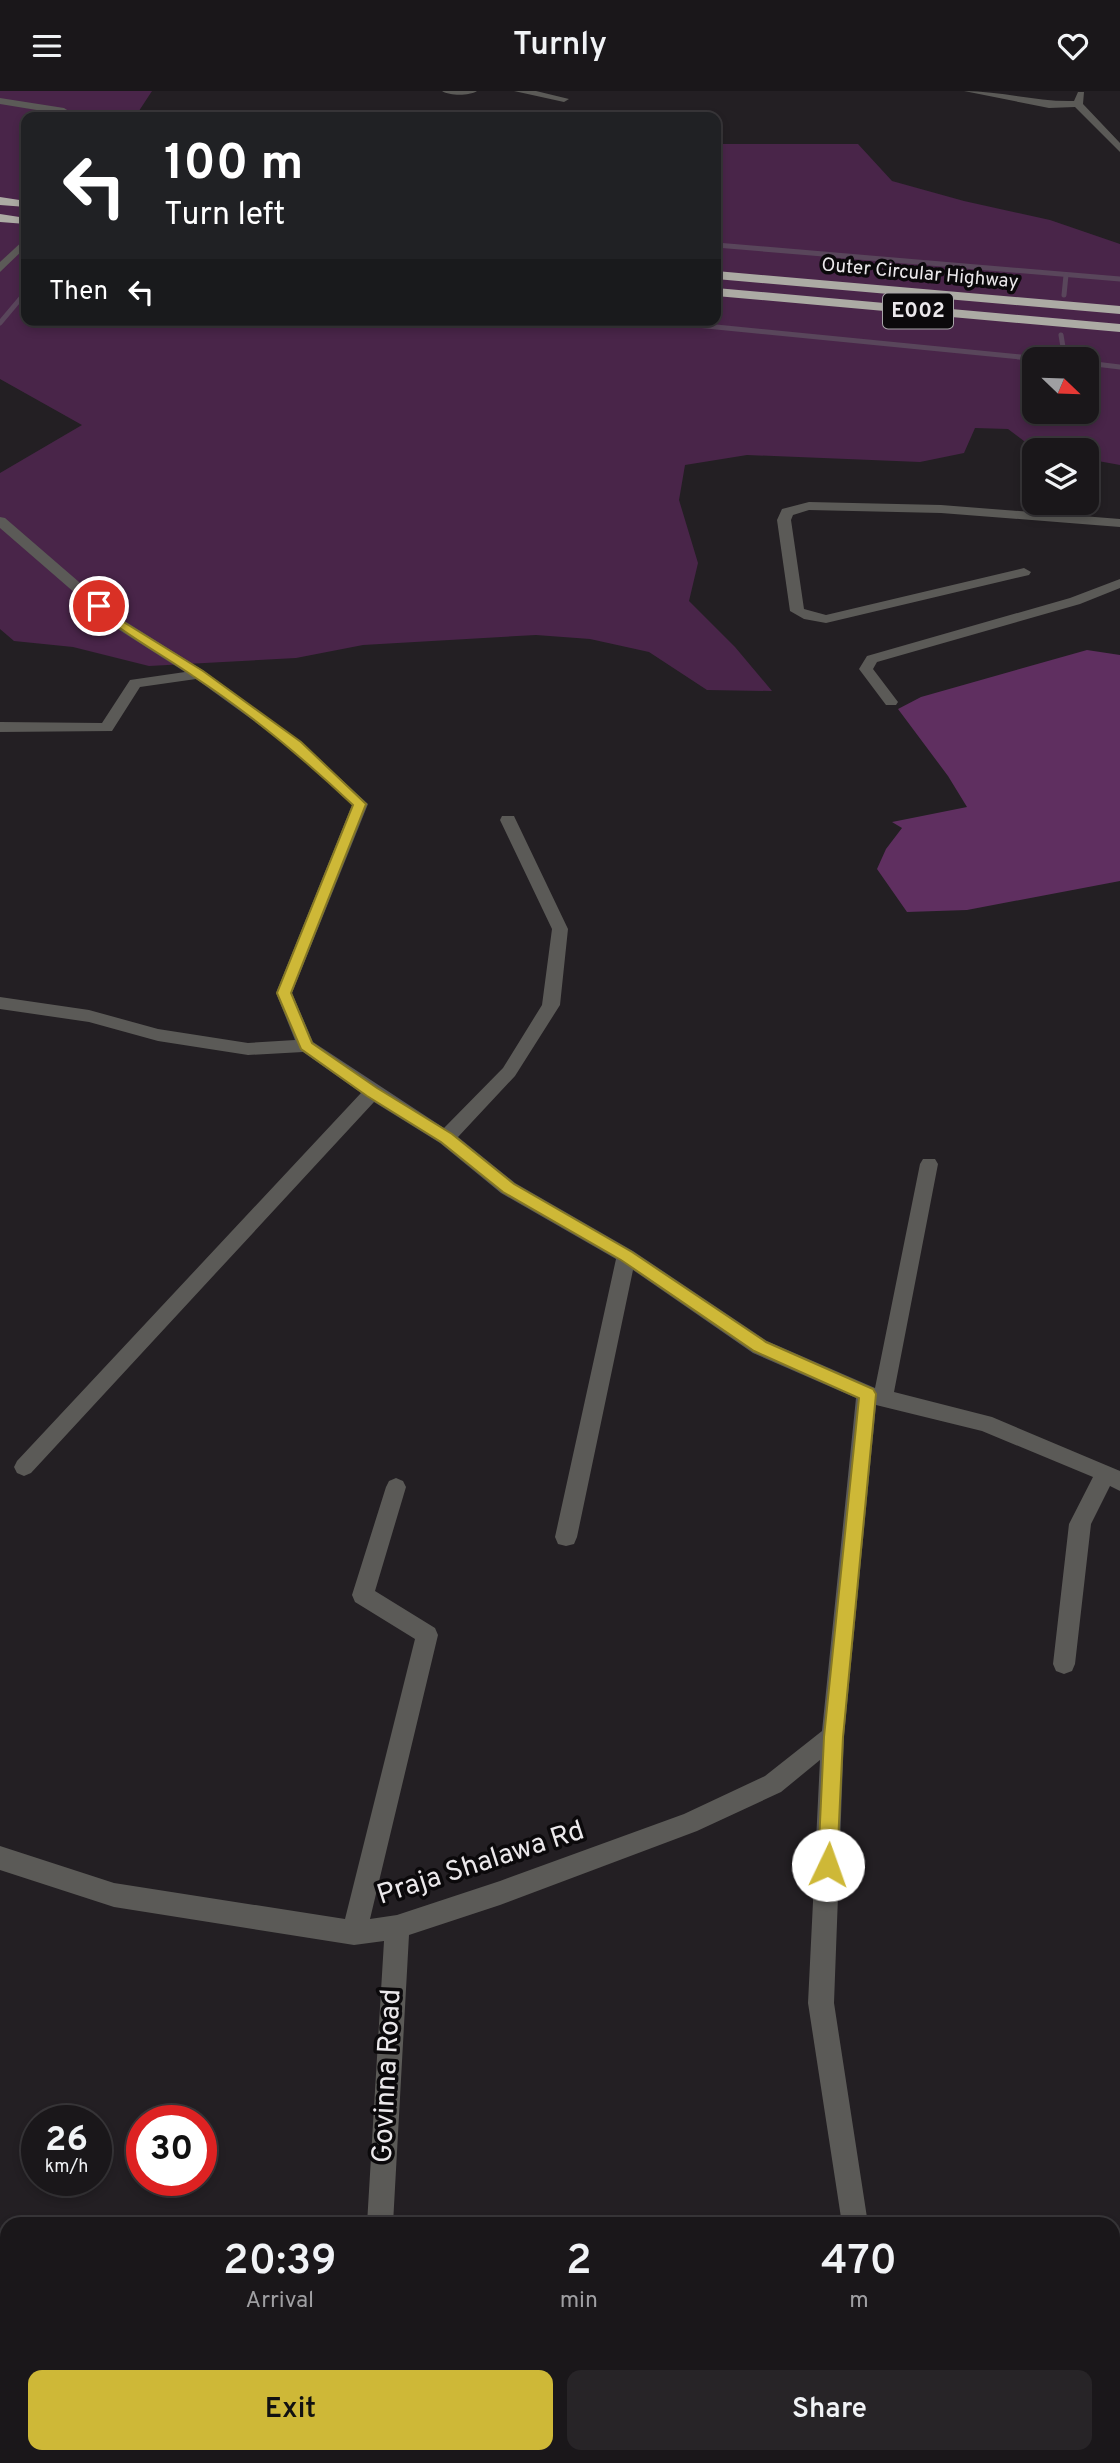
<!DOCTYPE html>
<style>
body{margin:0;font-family:Overpass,sans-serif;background:#272427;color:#f1f3f6;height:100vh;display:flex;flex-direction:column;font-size:26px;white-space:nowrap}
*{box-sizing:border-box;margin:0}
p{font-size:23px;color:#9f9fa2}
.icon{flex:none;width:38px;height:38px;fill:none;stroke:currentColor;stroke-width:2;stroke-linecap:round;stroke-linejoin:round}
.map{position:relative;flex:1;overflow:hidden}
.sheet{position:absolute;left:0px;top:2126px;width:1120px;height:247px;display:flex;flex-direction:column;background:#1a171a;border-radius:21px 21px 0 0;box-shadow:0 4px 10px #0003,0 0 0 2px #383639}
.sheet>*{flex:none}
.top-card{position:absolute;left:21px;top:21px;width:700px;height:214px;border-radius:14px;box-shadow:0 4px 10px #0003,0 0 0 2px #383639;background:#202124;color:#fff;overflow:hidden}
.needle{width:46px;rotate:113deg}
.buttons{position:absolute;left:1022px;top:256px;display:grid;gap:14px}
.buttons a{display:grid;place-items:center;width:77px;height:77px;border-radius:14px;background:#1a171a;box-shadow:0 4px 10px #0003,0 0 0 2px #383639;font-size:35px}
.speed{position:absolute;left:21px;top:2014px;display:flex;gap:14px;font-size:35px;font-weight:700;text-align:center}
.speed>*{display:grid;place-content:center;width:91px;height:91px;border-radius:50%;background:#1a171a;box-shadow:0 4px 10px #0003,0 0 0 2px #383639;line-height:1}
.speed small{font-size:18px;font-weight:400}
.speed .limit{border:10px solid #d22;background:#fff;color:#111}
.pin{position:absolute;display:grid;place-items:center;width:60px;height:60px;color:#fff;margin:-30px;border:4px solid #fff;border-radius:50%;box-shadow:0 2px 7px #0007}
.me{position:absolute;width:77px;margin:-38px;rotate:3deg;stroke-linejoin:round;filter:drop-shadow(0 0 5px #0008)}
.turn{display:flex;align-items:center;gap:24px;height:147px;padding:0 28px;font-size:32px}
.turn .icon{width:91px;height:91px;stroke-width:2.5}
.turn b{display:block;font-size:49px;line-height:60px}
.then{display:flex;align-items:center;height:66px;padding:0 28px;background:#0003;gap:14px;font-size:26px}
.eta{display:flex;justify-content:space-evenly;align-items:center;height:119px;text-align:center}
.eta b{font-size:42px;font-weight:600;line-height:49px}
.button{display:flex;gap:14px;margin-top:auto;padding:14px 28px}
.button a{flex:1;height:80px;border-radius:14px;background:#ceb837;color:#111;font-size:28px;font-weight:600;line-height:80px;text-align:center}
.button a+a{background:#272427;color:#f1f3f6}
header{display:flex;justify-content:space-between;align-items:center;height:91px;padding:0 28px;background:#1a171a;font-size:32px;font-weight:600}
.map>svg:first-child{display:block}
.green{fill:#492549;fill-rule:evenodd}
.forest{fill:#5f2f60}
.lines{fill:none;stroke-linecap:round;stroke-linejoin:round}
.stream{stroke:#59465b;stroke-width:5}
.minor{fill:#5b5a57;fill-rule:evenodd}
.tertiary{fill:#5b5a57;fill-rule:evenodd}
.motorway{fill:#acaba4;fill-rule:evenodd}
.route{fill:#ceb837;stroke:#867824;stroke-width:2}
.labels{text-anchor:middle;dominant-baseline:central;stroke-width:7;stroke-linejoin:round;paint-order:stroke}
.far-street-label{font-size:19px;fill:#ebe8eb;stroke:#0b090b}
.shield{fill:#0b090b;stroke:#a8a5a8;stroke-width:2}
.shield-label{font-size:21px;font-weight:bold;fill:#ebe8eb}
.near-street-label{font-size:28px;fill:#ebe8eb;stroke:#0b090b}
</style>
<header><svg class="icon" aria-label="menu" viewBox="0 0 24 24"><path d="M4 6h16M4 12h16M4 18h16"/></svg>Turnly<svg class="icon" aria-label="heart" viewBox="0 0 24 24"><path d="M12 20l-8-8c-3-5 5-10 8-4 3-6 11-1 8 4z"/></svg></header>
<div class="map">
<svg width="1120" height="2372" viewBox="0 0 1120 2372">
<rect width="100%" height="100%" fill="#231f23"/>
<path class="green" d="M0,0H152L135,26H26V229H716V53H858L892,90L964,110L1050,129L1120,153V374L1087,368V359H1036L1008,338L975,337L964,362L920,371L747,364L685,374L679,409L698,472L689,510L735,556L772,600L707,599L649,561L590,548L536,544L363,554L296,567L149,575L73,556L14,550L0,538V382L82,334L0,288ZM1034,268H1087V320H1034Z"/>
<polygon class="forest" points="1087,559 1120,564 1120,790 967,819 907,821 877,778 886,758 902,737 892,731 967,716 948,685 898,618 921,606"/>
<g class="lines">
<g class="stream">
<polyline points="716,154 1120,188"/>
<polyline points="1064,204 1066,184"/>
<polyline points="646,229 1040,268"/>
<polyline points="0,232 26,201"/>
<polyline points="1061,244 1065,268"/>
<polyline points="1087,272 1120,276"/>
</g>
<g class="minor">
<path d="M442,0H477C469,5 450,5 442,0Z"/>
<polygon points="514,0 536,0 569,8 564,11"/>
<path d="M964,0C1001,0 1037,11 1074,10L1078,1H1084L1083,13L1120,52V61L1075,16L1049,17Z"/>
<polygon points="809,411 941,414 1120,428 1120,436 941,422 809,419 793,424 791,429 804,518 826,524 1024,477 1031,481 1029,484 826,532 804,528 790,520 777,429 782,418"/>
<polygon points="0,426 5,427 123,529 204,580 301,651 368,713 292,902 313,951 444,1037 503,977 542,914 552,838 500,729 502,725 514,725 568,838 560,914 515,985 458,1046 515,1092 633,1160 767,1250 875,1297 920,1073 923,1068 935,1068 938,1073 894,1301 992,1326 1120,1380 1120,1400 1110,1395 1091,1433 1075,1573 1072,1580 1064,1583 1056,1580 1053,1573 1069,1433 1093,1386 982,1340 876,1314 844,1645 834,1912 868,2133 842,2133 808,1912 820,1669 781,1701 697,1740 500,1814 409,1844 393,2133 367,2133 384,1850 354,1854 114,1816 0,1779 0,1755 114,1792 345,1828 415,1548 355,1511 352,1504 386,1396 389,1390 396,1387 403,1390 406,1396 375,1500 435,1537 438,1544 370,1828 397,1824 500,1790 684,1723 765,1685 822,1640 856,1307 753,1262 633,1179 577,1446 574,1453 566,1455 558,1453 555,1446 616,1168 501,1102 440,1052 374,1011 31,1382 24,1385 17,1382 14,1376 17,1370 361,1002 303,961 248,964 158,950 89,931 0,918 0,906 89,919 158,938 248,952 295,949 276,902 352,714 291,657 196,588 140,596 112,640 0,641 0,631 102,632 130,589 185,581 113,535 0,437"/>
<polygon points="1120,488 1120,497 1080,513 877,571 873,578 898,611 896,614 886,614 859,578 867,565 1070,507"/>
<rect x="349" y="2366" width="28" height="6"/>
<polygon points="848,2366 876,2366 875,2372 847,2372"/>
</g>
<g class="tertiary">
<polygon points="0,7 64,17 78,26 67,26 61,23 0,13"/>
<polygon points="26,147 26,156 0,181 0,171"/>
</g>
<g class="motorway">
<polygon points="0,106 26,110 26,116 0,114"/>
<polygon points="0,123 26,127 26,133 0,131"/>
<polygon points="716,180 1120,215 1120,223 716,188"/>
<polygon points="716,197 1120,233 1120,241 716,205"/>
</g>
</g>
<path class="route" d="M95,513H103L122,530L203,580L301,651L366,713L291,902L312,952L377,997L452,1043L514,1093L632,1161L766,1251L873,1298L876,1303L843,1646L837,1774L835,1780L828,1783L821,1780L818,1774L824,1646L859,1307L754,1260L621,1169L503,1101L441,1051L367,1005L301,958L277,902L353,714C303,667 251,623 193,585C160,562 125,544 95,518Z"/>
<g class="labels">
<g class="far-street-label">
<text transform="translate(920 183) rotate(5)">Outer Circular Highway</text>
</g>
<rect class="shield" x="883" y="202.5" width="70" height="35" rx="5"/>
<g class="shield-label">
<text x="918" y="220">E002</text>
</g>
<g class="near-street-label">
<text transform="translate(481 1773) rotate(-18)">Praja Shalawa Rd</text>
<text transform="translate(388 1985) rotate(-87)">Govinna Road</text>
</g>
</g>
</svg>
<div class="buttons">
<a><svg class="needle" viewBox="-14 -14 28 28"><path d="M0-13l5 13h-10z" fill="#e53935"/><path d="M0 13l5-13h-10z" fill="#9f9fa2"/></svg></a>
<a><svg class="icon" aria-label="layers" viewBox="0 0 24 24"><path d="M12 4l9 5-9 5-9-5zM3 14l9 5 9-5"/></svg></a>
</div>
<div class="speed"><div>26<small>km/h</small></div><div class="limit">30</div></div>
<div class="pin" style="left:99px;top:515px;background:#d93025"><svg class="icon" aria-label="arrive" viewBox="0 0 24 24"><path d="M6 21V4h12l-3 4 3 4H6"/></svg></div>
<svg class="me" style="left:828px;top:1774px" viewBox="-20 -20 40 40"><circle r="19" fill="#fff"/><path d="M0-13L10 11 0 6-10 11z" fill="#ceb837"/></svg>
<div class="top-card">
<div class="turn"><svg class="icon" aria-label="left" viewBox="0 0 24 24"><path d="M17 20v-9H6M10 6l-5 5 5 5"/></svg><div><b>100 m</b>Turn left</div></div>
<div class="then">Then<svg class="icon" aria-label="left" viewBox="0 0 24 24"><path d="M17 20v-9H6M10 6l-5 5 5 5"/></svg></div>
</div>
<section class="sheet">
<div class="eta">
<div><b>20:39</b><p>Arrival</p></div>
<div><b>2</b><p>min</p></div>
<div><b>470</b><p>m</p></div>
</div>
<div class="button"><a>Exit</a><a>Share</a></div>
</section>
</div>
